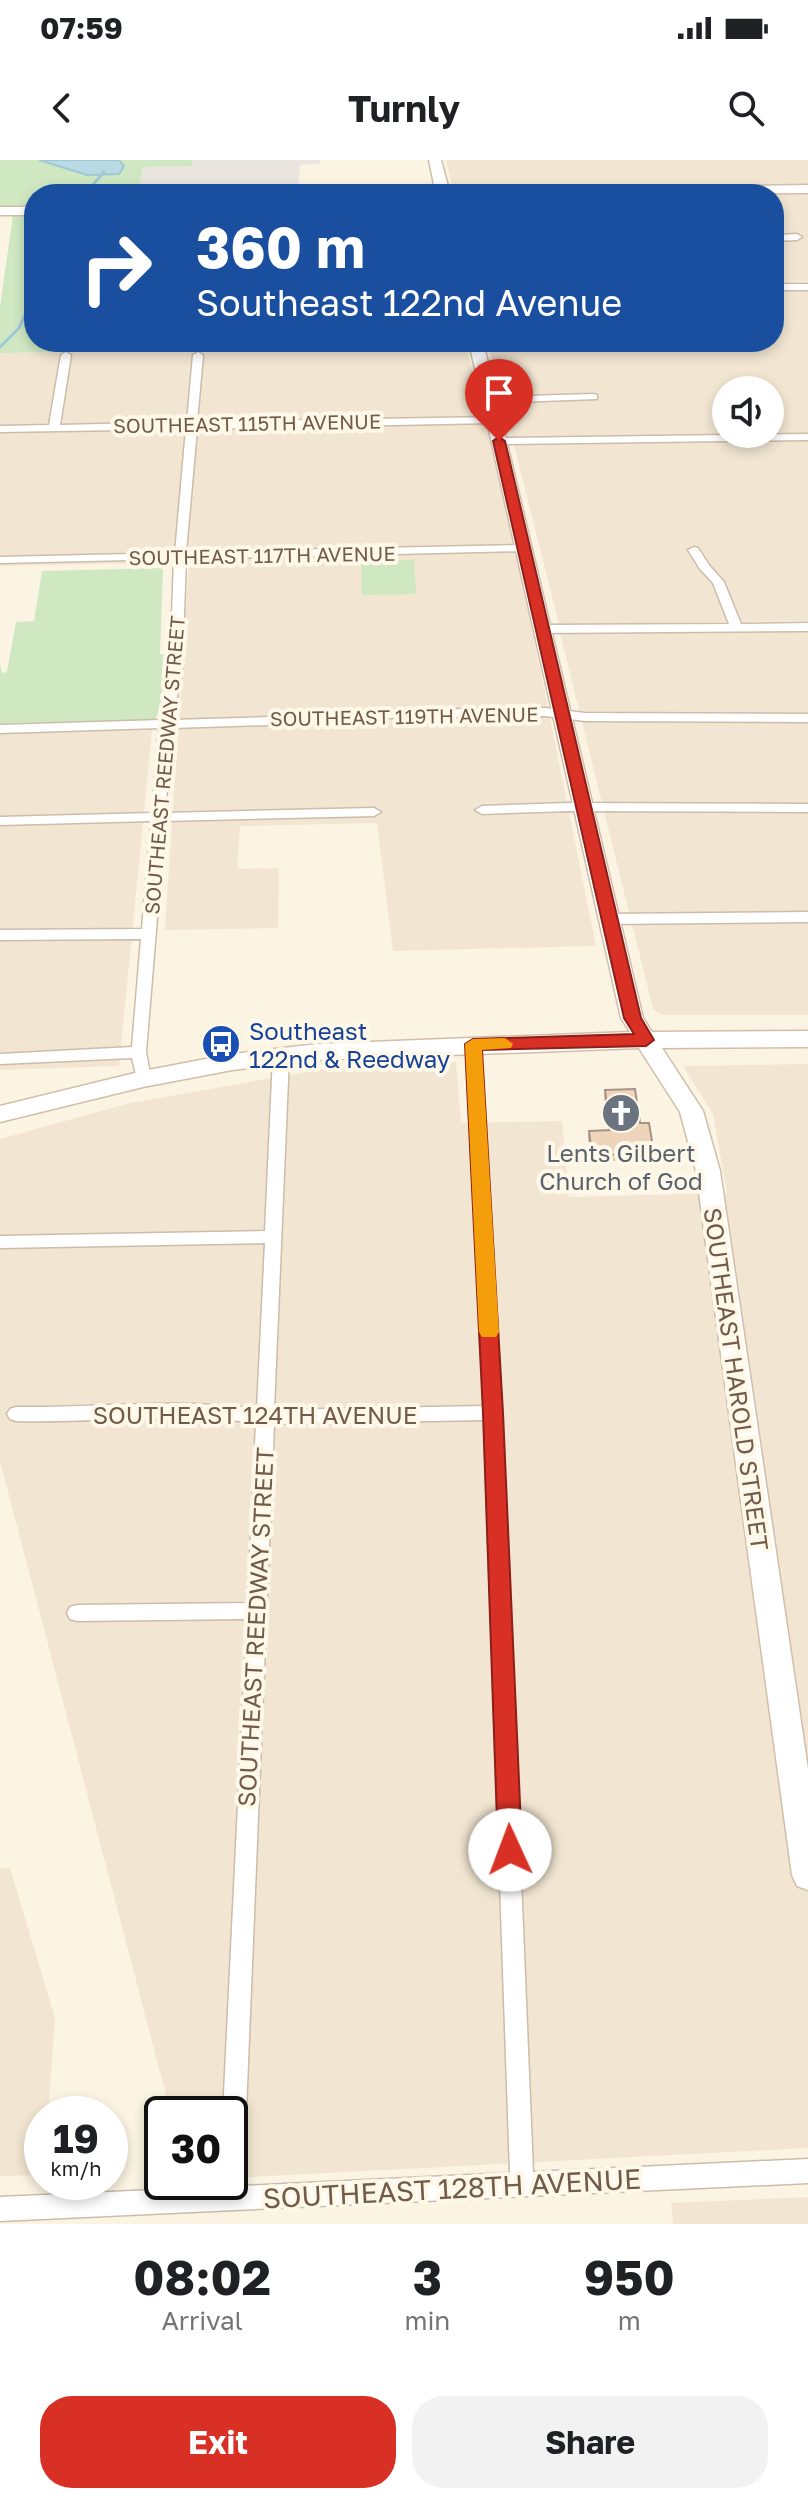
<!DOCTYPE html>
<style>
body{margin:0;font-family:"Golos Text",sans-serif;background:#f2f2f2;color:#202124;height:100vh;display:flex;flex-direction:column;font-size:30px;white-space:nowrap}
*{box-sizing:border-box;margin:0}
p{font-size:26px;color:#757577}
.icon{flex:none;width:44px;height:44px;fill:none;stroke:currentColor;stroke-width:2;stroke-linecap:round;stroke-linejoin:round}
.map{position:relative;height:2064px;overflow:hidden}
.details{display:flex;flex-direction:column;background:#fff;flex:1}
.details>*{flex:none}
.guide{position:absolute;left:24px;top:24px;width:760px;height:168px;border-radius:32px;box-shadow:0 4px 12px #0003;background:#1a4fa0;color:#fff;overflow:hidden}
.controls{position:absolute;left:712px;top:216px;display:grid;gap:16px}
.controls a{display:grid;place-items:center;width:72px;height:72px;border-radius:50%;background:#fff;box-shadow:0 4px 12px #0003;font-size:40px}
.speed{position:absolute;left:24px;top:1936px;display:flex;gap:16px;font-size:40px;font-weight:700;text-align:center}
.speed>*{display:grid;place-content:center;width:104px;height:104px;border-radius:50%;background:#fff;box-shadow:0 4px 12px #0003;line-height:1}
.speed small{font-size:20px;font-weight:400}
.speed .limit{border:4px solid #111;border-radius:12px;background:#fff;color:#111}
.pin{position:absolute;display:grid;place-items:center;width:68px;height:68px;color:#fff;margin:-82px -34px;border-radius:50% 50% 50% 0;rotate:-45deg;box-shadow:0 0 8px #0007}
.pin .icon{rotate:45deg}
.me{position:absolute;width:88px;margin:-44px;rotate:358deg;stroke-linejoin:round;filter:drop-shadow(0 0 6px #0008)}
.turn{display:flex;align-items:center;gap:28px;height:168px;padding:0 40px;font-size:36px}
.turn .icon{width:104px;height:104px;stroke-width:2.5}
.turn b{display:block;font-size:56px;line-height:68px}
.eta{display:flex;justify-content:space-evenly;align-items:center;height:136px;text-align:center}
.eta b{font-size:48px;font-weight:700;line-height:56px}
.primary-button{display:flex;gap:16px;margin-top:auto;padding:16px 40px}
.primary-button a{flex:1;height:92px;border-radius:32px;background:#d93025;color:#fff;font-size:32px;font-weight:700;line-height:92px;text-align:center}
.primary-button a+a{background:#f2f2f2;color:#202124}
.status{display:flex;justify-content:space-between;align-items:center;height:56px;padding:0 40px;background:#fff;direction:ltr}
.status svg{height:22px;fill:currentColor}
header{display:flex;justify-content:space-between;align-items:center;height:104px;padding:0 40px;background:#fff;font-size:36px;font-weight:700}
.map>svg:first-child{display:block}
.residential{fill:#f2e6d2;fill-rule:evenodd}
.industrial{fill:#eae5de}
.green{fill:#cfe8c2}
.water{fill:#b9dae4;stroke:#9fc8d5;stroke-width:2}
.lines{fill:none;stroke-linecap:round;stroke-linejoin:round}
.stream{stroke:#9fc8d5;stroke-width:3}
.street-casing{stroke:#ccbcaa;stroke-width:3}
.secondary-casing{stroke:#d1beaa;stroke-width:3}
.street{fill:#fff;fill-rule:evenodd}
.secondary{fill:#fff;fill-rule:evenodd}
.wall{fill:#ceb6a2}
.building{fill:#efd4bc;stroke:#a79484;stroke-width:2}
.route{fill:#d93025;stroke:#8d1f18;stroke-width:2}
.slow{fill:#f59e0b}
.labels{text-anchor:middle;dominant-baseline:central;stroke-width:8;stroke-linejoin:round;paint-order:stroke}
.far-street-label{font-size:20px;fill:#725b4a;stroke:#fef8e9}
.transit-label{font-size:24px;fill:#164399;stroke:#fef8e9;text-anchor:start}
.worship-label{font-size:24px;fill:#5b616d;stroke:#fef8e9}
.street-label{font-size:24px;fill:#725b4a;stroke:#fef8e9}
.near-street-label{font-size:28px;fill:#725b4a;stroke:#fef8e9}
</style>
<div class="status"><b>07:59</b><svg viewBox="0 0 49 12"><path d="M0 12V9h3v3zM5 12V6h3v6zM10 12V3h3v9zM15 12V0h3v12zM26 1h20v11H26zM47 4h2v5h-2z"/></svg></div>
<header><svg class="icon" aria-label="back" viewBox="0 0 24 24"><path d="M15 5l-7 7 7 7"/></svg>Turnly<svg class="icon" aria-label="search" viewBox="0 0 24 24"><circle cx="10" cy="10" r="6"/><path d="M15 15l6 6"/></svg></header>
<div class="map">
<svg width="808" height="2064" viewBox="0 0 808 2064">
<rect width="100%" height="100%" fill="#fbf4e3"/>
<g class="residential">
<polygon points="446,0 808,0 808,121 774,122 774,34 454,34"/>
<path d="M808,131V461L559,464L488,182H774V132ZM726,230H770V274H726Z"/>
<polygon points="295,182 465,182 517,394 596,786 393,791 377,663 240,666 237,709 279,708 278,768 165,770 189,402 0,406 0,193 293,187"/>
<polygon points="808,471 808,855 662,855 653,849 560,473"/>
<polygon points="153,561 119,906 0,910 0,563"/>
<polygon points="456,902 461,963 562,961 569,1037 727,1033 713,954 683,906 808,904 808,1988 230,2018 230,1954 171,1954 0,1301 0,979 130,943 324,909"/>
<polygon points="0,1708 10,1708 55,1858 48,1954 42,1954 42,2015 0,2016"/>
<polygon points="808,2037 808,2064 673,2064 671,2043"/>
</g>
<polygon class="industrial" points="192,0 320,0 320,4 300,5 298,34 138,34 143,7 192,5"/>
<g class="green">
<polygon points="0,0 192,0 192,6 143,7 138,34 34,34 34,46 0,46"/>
<polygon points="13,55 34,55 34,182 200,182 200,190 0,193 0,147"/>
<polygon points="414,400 416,434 362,435 361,401"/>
<polygon points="163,408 160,494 169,495 168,520 156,558 153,561 0,563 0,504 2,513 7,512 16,462 34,461 42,411"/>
</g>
<polygon class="water" points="39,0 119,0 124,6 119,14 87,15"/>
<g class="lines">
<g class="stream">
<polyline points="85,34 104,12"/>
<polyline points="0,187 19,168 34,134"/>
</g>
<g class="street-casing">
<g id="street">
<polygon points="774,75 797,74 802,77 797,80 774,81"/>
<rect x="774" y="124" width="34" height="6"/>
<polygon points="66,192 71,195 60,265 187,262 193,195 198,192 203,195 197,262 494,257 499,260 494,263 197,269 186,392 524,385 530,388 524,391 186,399 182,509 173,560 363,554 388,550 545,548 585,553 808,554 808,562 585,561 545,556 388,558 363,562 172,568 165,653 374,648 381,652 374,656 165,661 146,892 151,919 148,923 138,923 132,898 0,904 0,894 132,887 141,779 0,780 0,770 142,769 151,661 0,665 0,657 152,653 159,568 0,573 0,565 161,560 170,509 174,399 0,403 0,397 175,393 186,269 0,272 0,266 49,265 61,195"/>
<polygon points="593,234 597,235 597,239 490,243 485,240 490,237"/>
<polygon points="808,274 808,280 499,284 494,281 499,278"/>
<polygon points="694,387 698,388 709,405 724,422 741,464 808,463 808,471 543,473 537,469 543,465 729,464 713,423 700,409 688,390"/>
<polygon points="569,643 808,644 808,652 569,651 482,654 475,650 482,646"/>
<polygon points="808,752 808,762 609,764 602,759 609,754"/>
<path d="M473,879L480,884L502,1253L533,2012L808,1999V2023L0,2061V2037L220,2027V2022H230V1954H223L247,1459L77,1461L70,1459L67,1453L70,1447L77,1445L248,1443L256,1263C176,1252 96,1263 16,1261L10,1259L7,1254L10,1249L16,1247C97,1248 176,1238 257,1249L265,1083L0,1088V1076L265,1071L273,896L276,892H286L289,896L274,1250L484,1246L466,884ZM484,1260L510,2013L243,2026L274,1264Z"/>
</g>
</g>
<g class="secondary-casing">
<g id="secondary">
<polygon points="429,0 441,0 450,34 436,34"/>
<polygon points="808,25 808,33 465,34 472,30"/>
<rect x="0" y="47" width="34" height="8"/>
<polygon points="469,182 483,182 643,858 652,872 808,871 808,887 662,888 703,951 720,1011 808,1609 808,1730 797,1726 792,1715 696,1011 680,952 639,888 317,900 232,910 143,927 0,962 0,946 143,911 232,894 317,884 630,872 621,858"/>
</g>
</g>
<use href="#street" class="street"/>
<use href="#secondary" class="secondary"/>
</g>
<polygon class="wall" points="605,930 640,963 654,993 653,1000 591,1001 588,977 589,971 608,970 604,936"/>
<polygon class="building" points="635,929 640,963 649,963 654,993 592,995 589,971 610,970 605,930"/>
<polygon class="route" points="499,277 505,281 641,858 654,880 646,886 482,890 503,1253 522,1690 518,1698 510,1702 501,1698 498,1690 483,1253 465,884 473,879 634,874 624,858 493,281"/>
<polygon class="slow" points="505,878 513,884 511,888 482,890 499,1172 496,1177 482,1177 479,1172 465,884 473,879"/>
<defs>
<g id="bus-disc" transform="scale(2)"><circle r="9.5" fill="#1a4fb4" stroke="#fef8e9"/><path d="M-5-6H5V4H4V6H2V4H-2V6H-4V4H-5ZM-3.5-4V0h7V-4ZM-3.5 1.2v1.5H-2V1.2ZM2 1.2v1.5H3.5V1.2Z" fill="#fff"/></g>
<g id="church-disc" transform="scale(2)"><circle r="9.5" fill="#6b7280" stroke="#fef8e9"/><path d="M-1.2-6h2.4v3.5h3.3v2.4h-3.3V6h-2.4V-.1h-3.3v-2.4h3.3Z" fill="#fff"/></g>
</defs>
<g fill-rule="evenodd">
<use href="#bus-disc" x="221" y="884"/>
<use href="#church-disc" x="621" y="953"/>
</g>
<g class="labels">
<g class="far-street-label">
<text transform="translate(247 263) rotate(-1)">SOUTHEAST 115TH AVENUE</text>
<text transform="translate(262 395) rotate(-1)">SOUTHEAST 117TH AVENUE</text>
<text transform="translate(404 556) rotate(-1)">SOUTHEAST 119TH AVENUE</text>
<text transform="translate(164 605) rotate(-85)">SOUTHEAST REEDWAY STREET</text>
</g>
<g class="transit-label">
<text x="249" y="870">Southeast<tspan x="249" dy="28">122nd &amp; Reedway</tspan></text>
</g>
<g class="worship-label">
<text x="621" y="992">Lents Gilbert<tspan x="621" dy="28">Church of God</tspan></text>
</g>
<g class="street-label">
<text transform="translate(737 1219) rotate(82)">SOUTHEAST HAROLD STREET</text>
<text x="255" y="1254">SOUTHEAST 124TH AVENUE</text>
<text transform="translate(255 1467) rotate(-87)">SOUTHEAST REEDWAY STREET</text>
</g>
<g class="near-street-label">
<text transform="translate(452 2028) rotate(-3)">SOUTHEAST 128TH AVENUE</text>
</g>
</g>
</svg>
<div class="controls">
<a><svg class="icon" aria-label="sound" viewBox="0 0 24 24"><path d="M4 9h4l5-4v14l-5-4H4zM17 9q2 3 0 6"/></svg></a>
</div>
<div class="speed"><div>19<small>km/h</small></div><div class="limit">30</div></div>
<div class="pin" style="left:499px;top:281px;background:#d93025"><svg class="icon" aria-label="arrive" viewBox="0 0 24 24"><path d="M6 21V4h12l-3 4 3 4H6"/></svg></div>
<svg class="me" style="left:510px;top:1690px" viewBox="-20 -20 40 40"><circle r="19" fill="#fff"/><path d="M0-13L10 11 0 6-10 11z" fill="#d93025"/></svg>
<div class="guide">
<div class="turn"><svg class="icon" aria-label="right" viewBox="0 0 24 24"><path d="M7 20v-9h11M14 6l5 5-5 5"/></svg><div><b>360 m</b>Southeast 122nd Avenue</div></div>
</div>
</div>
<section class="details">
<div class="eta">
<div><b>08:02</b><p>Arrival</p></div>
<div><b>3</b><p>min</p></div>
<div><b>950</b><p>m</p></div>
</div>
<div class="primary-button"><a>Exit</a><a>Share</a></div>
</section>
